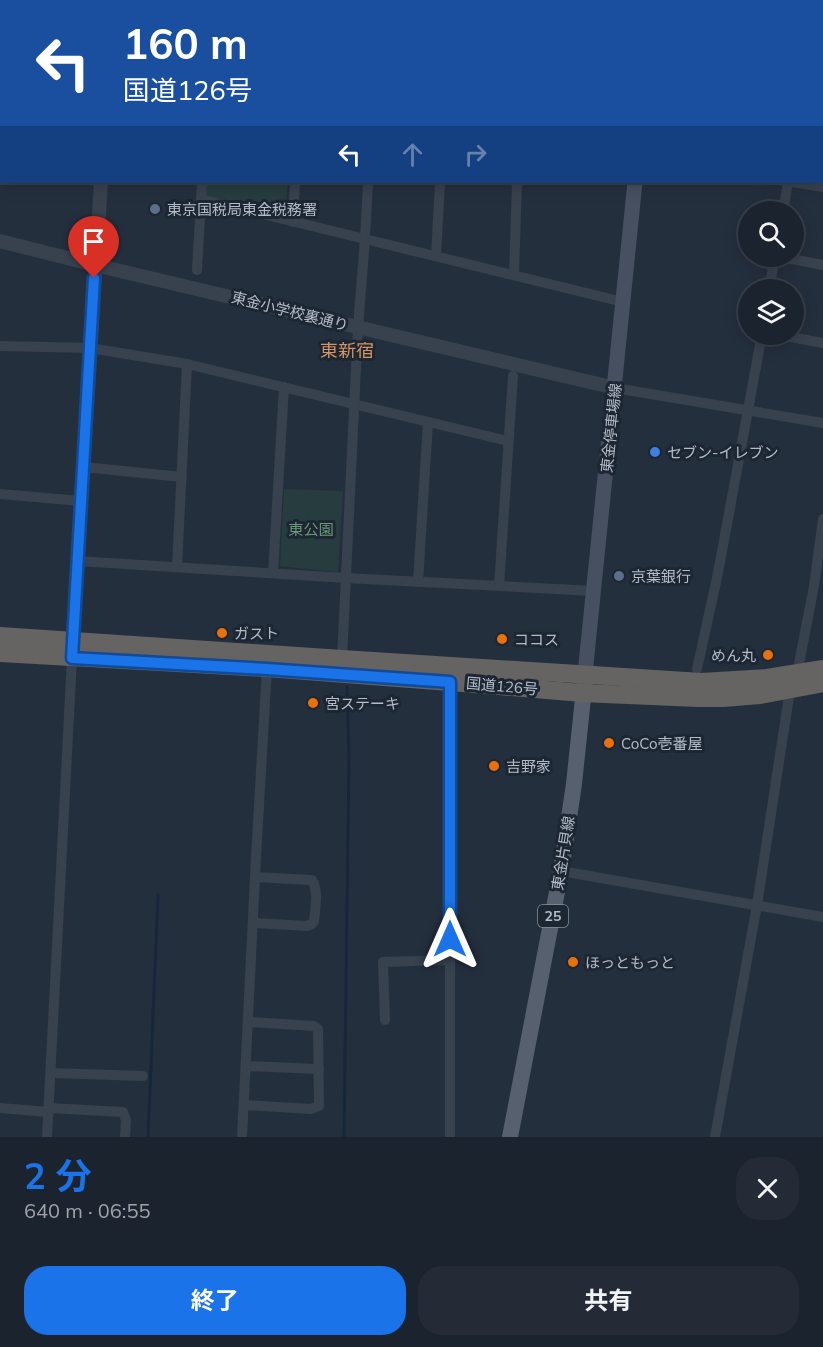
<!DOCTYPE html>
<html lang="ja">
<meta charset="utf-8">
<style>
body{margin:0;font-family:Mulish,"Noto Sans JP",sans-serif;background:#242b36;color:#f1f3f6;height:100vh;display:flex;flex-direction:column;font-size:22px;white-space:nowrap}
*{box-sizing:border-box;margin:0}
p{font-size:20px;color:#a0a4aa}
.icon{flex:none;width:33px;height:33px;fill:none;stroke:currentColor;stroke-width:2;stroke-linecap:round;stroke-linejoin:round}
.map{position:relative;height:1137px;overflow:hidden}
.side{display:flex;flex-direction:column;background:#1b232e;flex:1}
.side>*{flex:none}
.guide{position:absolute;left:0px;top:0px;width:824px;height:183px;box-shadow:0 3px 15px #0003,0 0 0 2px #39404a;background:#1a4fa0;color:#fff;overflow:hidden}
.controls{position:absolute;left:738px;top:201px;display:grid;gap:12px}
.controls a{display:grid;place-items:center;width:66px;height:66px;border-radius:50%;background:#1b232e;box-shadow:0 3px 15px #0003,0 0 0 2px #39404a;font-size:30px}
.pin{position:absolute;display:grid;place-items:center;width:51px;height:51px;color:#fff;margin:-62px -26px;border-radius:50% 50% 50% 0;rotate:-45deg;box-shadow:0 0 6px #0007}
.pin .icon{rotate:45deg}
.me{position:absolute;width:66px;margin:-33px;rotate:0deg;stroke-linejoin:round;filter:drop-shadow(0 0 4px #0008)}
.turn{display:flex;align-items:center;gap:21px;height:126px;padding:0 24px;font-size:27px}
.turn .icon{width:78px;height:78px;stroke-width:2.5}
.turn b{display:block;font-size:42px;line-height:51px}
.lanes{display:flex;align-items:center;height:57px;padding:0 24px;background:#0003;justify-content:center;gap:30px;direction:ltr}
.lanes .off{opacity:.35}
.round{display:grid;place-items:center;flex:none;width:63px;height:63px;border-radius:24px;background:#242b36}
.summary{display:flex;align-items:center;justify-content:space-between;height:102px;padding:0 24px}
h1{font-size:36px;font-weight:700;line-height:45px;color:#1a73e8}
.primary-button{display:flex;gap:12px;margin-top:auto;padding:12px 24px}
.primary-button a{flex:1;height:69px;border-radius:24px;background:#1a73e8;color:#fff;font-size:24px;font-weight:700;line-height:69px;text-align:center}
.primary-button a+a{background:#242b36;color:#f1f3f6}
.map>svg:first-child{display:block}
.green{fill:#263c3f}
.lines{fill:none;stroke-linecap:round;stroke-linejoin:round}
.stream{stroke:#17263c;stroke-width:3}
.minor{stroke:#38414e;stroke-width:10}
.tertiary{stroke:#38414e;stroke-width:14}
.secondary{stroke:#465061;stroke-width:15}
.primary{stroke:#56606e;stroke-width:16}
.trunk{stroke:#656462;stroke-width:18}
.rail{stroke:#5a6575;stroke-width:3;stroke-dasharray:6 6;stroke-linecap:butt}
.route-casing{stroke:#114b97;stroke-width:15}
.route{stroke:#1a73e8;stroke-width:10}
.service-dot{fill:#5c6f8a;stroke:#1d2633;stroke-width:2}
.shop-dot{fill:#3f7fe0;stroke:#1d2633;stroke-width:2}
.food-dot{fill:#e8710a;stroke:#1d2633;stroke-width:2}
.labels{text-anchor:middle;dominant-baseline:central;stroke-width:6;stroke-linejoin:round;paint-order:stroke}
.shield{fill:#1d2633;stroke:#878f9c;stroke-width:1.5}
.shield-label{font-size:14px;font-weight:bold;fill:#b4bcc9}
.poi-label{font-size:15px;fill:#b4bcc9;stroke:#1d2633;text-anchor:start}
.street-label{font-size:15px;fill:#b4bcc9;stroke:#1d2633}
.park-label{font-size:15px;fill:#6b9a76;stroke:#1d2633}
.quarter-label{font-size:18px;fill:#d59563;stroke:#1d2633}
</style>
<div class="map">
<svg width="823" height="1137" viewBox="0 0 823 1137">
<rect width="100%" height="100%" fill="#242f3e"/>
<g class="green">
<polygon points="207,182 288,182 285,215 206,195"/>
<polygon points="284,489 343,491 338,572 280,566"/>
</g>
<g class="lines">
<g class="stream">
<polyline points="148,1137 158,895"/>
<polyline points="344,1137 349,757 347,687"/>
</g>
<g class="minor">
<polyline points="214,2 214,0"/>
<polyline points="307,2 307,0"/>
<polyline points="822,10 823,6"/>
<polyline points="822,43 823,43"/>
<polyline points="822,79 823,79"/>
<polyline points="822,109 823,110"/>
<polyline points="792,182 823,187"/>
<polyline points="201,199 623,302"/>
<polyline points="783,212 788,182"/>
<polyline points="293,222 295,182"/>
<polyline points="436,256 440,182"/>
<polyline points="777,256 823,265"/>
<polyline points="197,270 202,182"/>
<polyline points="514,275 517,182"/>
<polyline points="769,290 775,256"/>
<polyline points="775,334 823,343"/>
<polyline points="0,346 90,348 187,364 508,441"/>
<polyline points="615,388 823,423"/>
<polyline points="83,467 182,477"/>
<polyline points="0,494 81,501"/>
<polyline points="77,561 346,578 594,591"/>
<polyline points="177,567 187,364"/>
<polyline points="273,573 284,387"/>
<polyline points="418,582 428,422"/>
<polyline points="499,586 513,376"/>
<polyline points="342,659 358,327 365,239 368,182"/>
<polyline points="697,669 718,573 762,334"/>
<polyline points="797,674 814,586 823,519"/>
<polyline points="450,682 450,1137"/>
<polyline points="561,871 823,917"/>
<path d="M253,923L307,926L312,924L314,921C315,908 319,891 312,880L255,877"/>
<polyline points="385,1020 383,962 450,960"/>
<polyline points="246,1066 319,1069"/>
<polyline points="51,1073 143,1076"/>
<polyline points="244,1105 311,1109 319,1106 318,1029 314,1026 248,1022"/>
<polyline points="0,1108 49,1112"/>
<polyline points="49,1108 123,1112 126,1120 125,1137"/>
<polyline points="47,1137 72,658"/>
<polyline points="242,1137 256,857 267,668"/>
<polyline points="715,1137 757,905 790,690"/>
</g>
<g class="tertiary">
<polyline points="343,0 348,2"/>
<polyline points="113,2 113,0"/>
<polyline points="0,241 95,265 615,388"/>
<polyline points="72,650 101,182"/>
</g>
<g class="secondary">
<polyline points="648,2 648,0"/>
<polyline points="585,674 635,182"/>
</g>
<polyline class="primary" points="510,1137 561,871 574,784 585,679"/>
<g class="trunk">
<polyline points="0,636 342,659 701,682 767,678 823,669"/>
<polyline points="0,653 267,668 450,682 582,693 698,698 723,698 760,695 823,683"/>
</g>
<g class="rail">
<polyline points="581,0 585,2"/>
<polyline points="822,95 823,95"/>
</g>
</g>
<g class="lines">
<g class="route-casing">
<polyline id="route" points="94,278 72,658 267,669 450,682 450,939"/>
</g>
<use href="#route" class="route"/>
</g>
<g class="service-dot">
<circle cx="155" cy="209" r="6"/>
<circle cx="619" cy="576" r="6"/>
</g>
<circle class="shop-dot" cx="655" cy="452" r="6"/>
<g class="food-dot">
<circle cx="222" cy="633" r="6"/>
<circle cx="502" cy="639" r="6"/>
<circle cx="768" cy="655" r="6"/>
<circle cx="313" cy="703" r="6"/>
<circle cx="609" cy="743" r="6"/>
<circle cx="494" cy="766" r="6"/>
<circle cx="573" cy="962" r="6"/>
</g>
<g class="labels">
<rect class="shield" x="538" y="905" width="30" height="22" rx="4.5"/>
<g class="shield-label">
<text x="553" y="916">25</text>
</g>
<g class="poi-label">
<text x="167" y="209">東京国税局東金税務署</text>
<text x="667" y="452">セブン-イレブン</text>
<text x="631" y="576">京葉銀行</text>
<text x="234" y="633">ガスト</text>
<text x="514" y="639">ココス</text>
<text x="756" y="655" text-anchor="end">めん丸</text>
<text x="325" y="703">宮ステーキ</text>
<text x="621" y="743">CoCo壱番屋</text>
<text x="506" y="766">吉野家</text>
<text x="585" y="962">ほっともっと</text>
</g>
<g class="street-label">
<text transform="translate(290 311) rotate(14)">東金小学校裏通り</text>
<text transform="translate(611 428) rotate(-84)">東金停車場線</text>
<text transform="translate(502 686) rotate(5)">国道126号</text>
<text transform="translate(563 853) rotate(-81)">東金片貝線</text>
</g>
<g class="park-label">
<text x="311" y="529">東公園</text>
</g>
<g class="quarter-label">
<text x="347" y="350">東新宿</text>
</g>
</g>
</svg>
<div class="controls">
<a><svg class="icon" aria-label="search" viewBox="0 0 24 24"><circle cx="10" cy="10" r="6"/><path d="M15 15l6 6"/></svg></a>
<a><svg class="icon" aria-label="layers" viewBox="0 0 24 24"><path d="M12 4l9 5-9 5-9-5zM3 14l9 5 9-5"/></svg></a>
</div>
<div class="pin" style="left:94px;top:278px;background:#d93025"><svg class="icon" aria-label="arrive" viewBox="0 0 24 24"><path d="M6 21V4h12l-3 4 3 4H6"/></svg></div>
<svg class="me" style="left:450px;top:939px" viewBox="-20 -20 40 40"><path d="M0-17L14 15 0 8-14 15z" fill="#1a73e8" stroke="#fff" stroke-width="4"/></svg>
<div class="guide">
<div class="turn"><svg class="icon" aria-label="left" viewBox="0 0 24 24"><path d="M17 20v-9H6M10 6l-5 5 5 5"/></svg><div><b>160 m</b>国道126号</div></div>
<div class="lanes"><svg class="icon" aria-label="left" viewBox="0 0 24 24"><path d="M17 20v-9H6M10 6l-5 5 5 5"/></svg><svg class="icon off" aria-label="ahead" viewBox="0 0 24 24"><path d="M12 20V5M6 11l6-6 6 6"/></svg><svg class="icon off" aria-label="right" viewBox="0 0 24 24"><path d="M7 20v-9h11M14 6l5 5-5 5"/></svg></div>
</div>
</div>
<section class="side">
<div class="summary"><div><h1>2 分</h1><p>640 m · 06:55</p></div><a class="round"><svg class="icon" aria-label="close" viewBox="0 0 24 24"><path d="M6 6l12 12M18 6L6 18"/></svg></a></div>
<div class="primary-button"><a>終了</a><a>共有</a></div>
</section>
